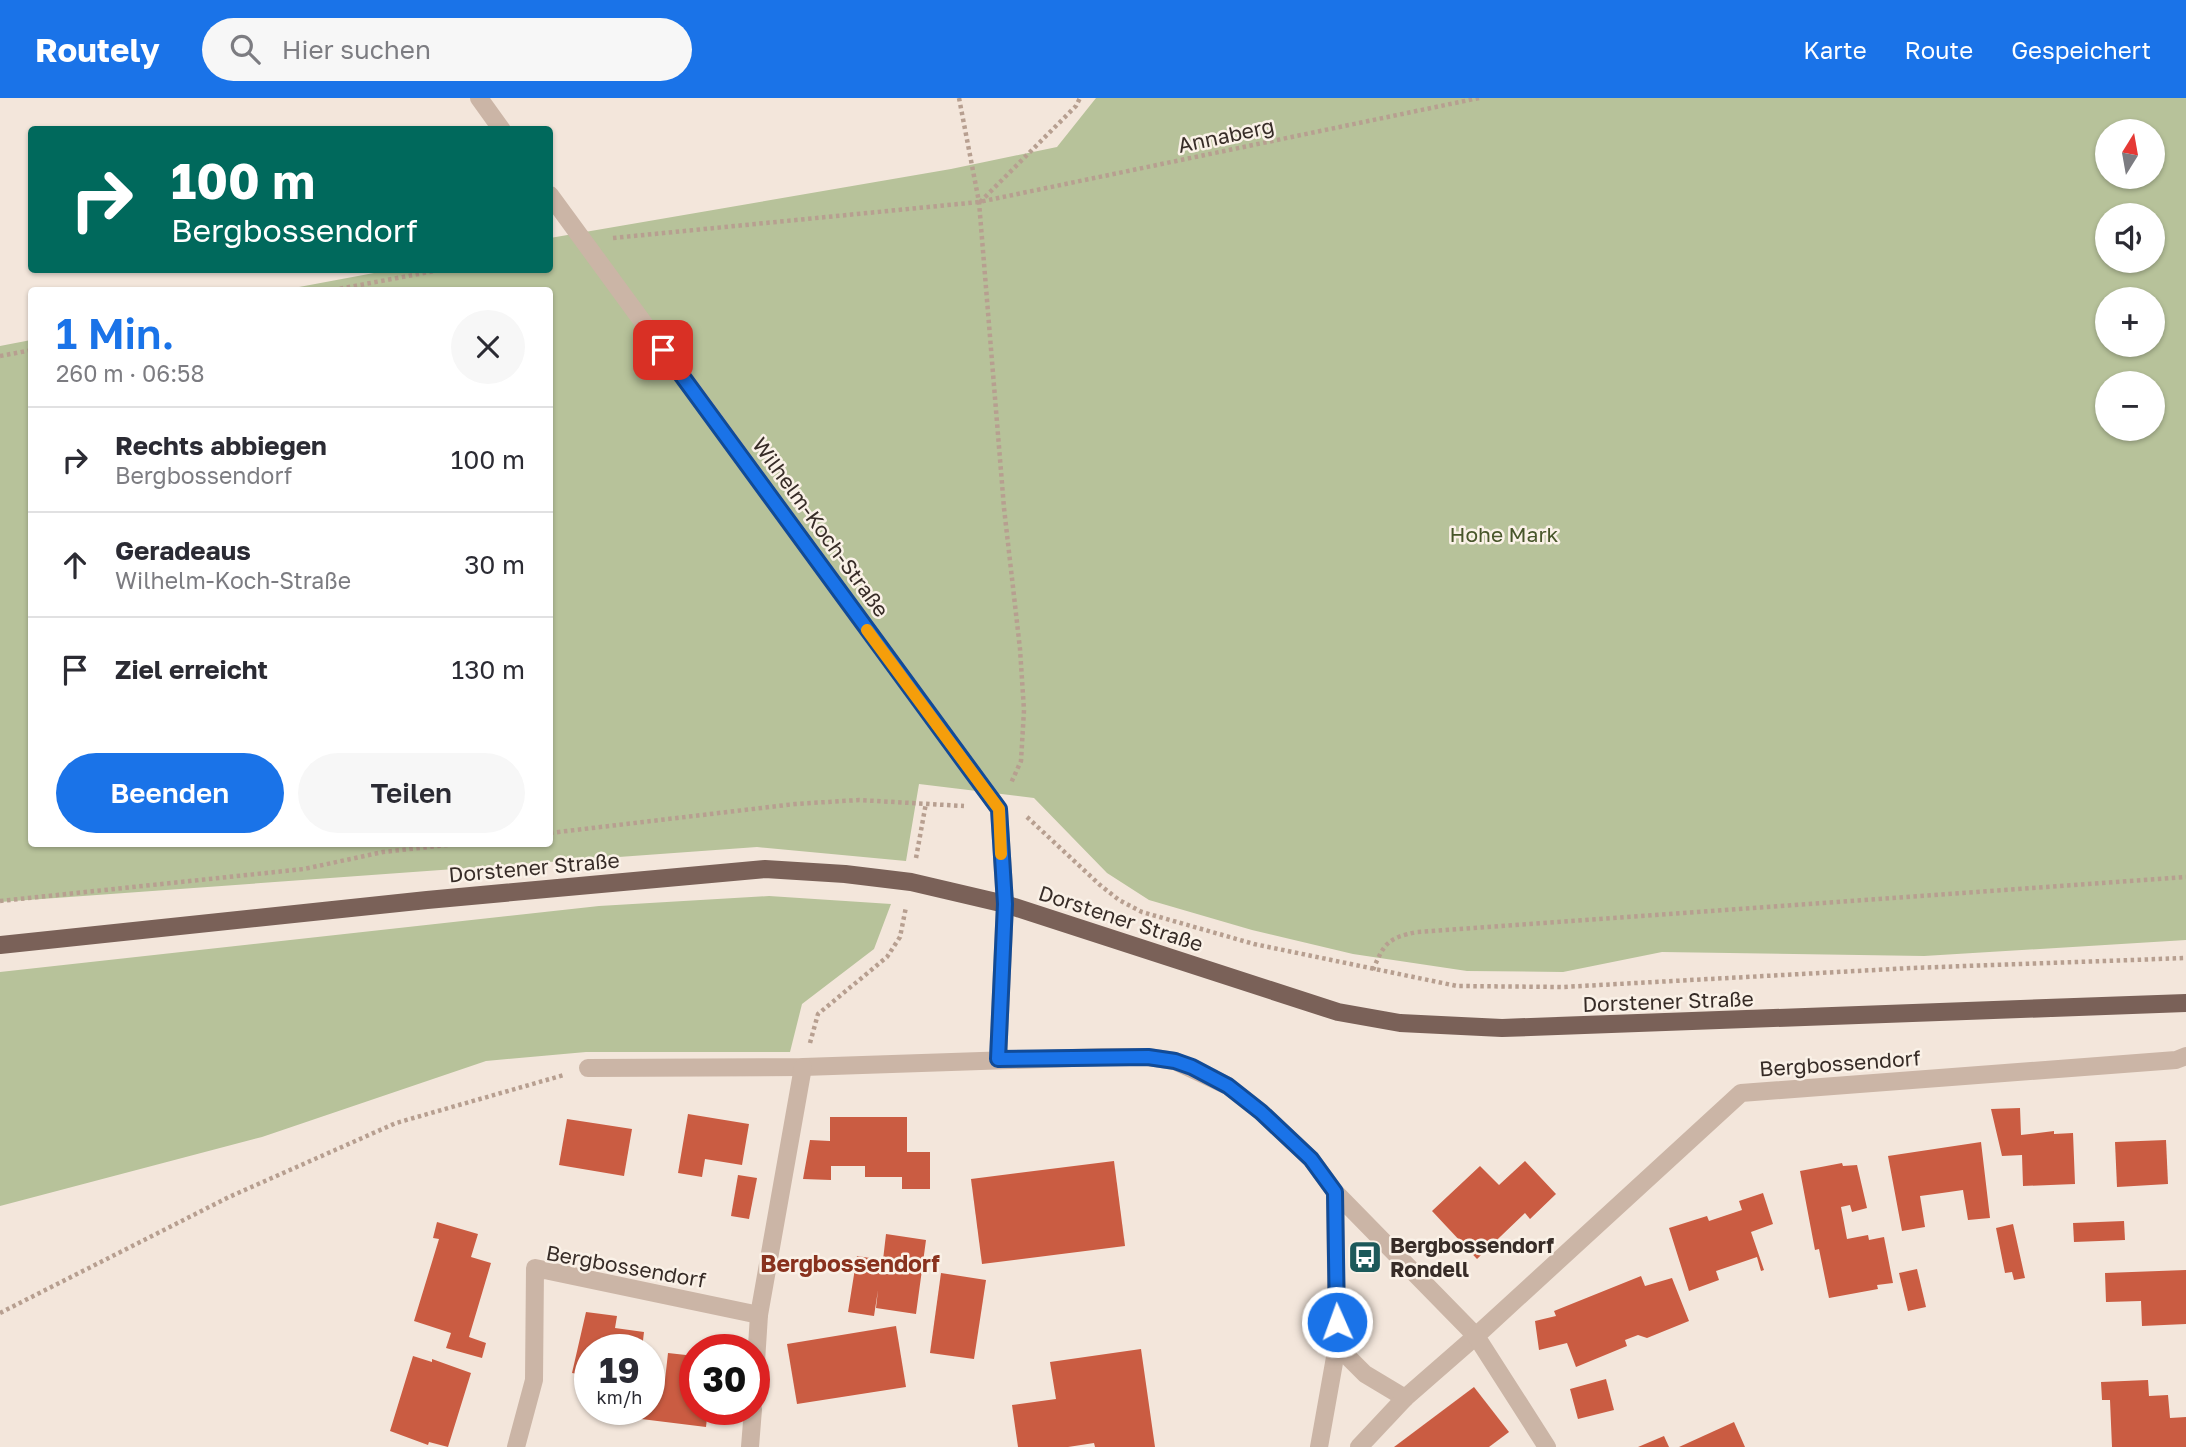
<!DOCTYPE html>
<html lang="de">
<meta charset="utf-8">
<style>
body{margin:0;font-family:"Golos Text",sans-serif;background:#f7f7f7;color:#2b2b33;height:100vh;display:flex;flex-direction:column;font-size:26px;white-space:nowrap}
*{box-sizing:border-box;margin:0}
p{font-size:23px;color:#7c7c81}
.icon{flex:none;width:38px;height:38px;fill:none;stroke:currentColor;stroke-width:2;stroke-linecap:round;stroke-linejoin:round}
.map{position:relative;flex:1;overflow:hidden}
.panel{position:absolute;left:28px;top:189px;width:525px;height:560px;display:flex;flex-direction:column;background:#fff;border-radius:7px;box-shadow:0 2px 5px #0004}
.panel>*{flex:none}
.hud{position:absolute;left:28px;top:28px;width:525px;height:147px;border-radius:7px;box-shadow:0 2px 5px #0004;background:#00695c;color:#fff;overflow:hidden}
.needle{width:46px;rotate:11deg}
.controls{position:absolute;left:2095px;top:21px;display:grid;gap:14px}
.controls a{display:grid;place-items:center;width:70px;height:70px;border-radius:50%;background:#fff;box-shadow:0 2px 5px #0004;font-size:35px}
.speed{position:absolute;left:574px;top:1236px;display:flex;gap:14px;font-size:35px;font-weight:700;text-align:center}
.speed>*{display:grid;place-content:center;width:91px;height:91px;border-radius:50%;background:#fff;box-shadow:0 2px 5px #0004;line-height:1}
.speed small{font-size:18px;font-weight:400}
.speed .limit{border:10px solid #d22;background:#fff;color:#111}
.pin{position:absolute;display:grid;place-items:center;width:60px;height:60px;color:#fff;margin:-30px;border-radius:14px;box-shadow:0 4px 10px #0006}
.me{position:absolute;width:77px;margin:-38px;rotate:358deg;stroke-linejoin:round;filter:drop-shadow(0 0 5px #0008)}
.turn{display:flex;align-items:center;gap:24px;height:147px;padding:0 28px;font-size:32px}
.turn .icon{width:91px;height:91px;stroke-width:2.5}
.turn b{display:block;font-size:49px;line-height:60px}
.round{display:grid;place-items:center;flex:none;width:74px;height:74px;border-radius:37px;background:#f7f7f7}
.overview{display:flex;align-items:center;justify-content:space-between;height:119px;padding:0 28px}
h1{font-size:42px;font-weight:600;line-height:52px;color:#1a73e8}
.button{display:flex;gap:14px;margin-top:auto;padding:14px 28px}
.button a{flex:1;height:80px;border-radius:42px;background:#1a73e8;color:#fff;font-size:28px;font-weight:600;line-height:80px;text-align:center}
.button a+a{background:#f7f7f7;color:#2b2b33}
ul{padding:0;list-style:none}
li{display:flex;align-items:center;gap:21px;height:105px;padding:0 28px;border-top:2px solid #e1e1e2}
li div{flex:1}
li b{display:block;font-size:26px}
li em{font-style:normal}
header{display:flex;align-items:center;gap:42px;box-sizing:border-box;height:98px;padding:0 35px;background:#1a73e8;color:#fff}
header strong{font-size:33px}
nav{display:flex;gap:38px;margin-inline-start:auto;font-size:24px}
.search{width:490px;height:63px;background:#f7f7f7;display:flex;align-items:center;gap:18px;box-sizing:border-box;padding:0 24px;border-radius:38px;color:#7c7c81;font-size:26px}
.map>svg:first-child{display:block}
.green{fill:#b7c29a;fill-rule:evenodd}
.building{fill:#ca5c42}
.lines{fill:none;stroke-linecap:round;stroke-linejoin:round}
.path{stroke:#b79f90;stroke-width:4.5;stroke-dasharray:3.5 3.5;stroke-linecap:butt}
.minor{stroke:#cbb5a6;stroke-width:18}
.major{stroke:#7a6158;stroke-width:18}
.route-casing{stroke:#114b97;stroke-width:18}
.route{stroke:#1a73e8;stroke-width:12}
.slow{stroke:#f59e0b;stroke-width:12}
.labels{text-anchor:middle;dominant-baseline:central;stroke-width:5;stroke-linejoin:round;paint-order:stroke}
.street-label{font-size:21px;fill:#372c27;stroke:#faf1e7}
.park-label{font-size:21px;fill:#48562a;stroke:#faf1e7}
.poi-label{font-size:21px;font-weight:bold;fill:#372c27;stroke:#faf1e7;text-anchor:start}
.neighbourhood-label{font-size:23px;font-weight:bold;fill:#89321e;stroke:#faf1e7}
</style>
<header>
<strong>Routely</strong>
<div class="search"><svg class="icon" aria-label="search" viewBox="0 0 24 24"><circle cx="10" cy="10" r="6"/><path d="M15 15l6 6"/></svg>Hier suchen</div>
<nav><a>Karte</a><a>Route</a><a>Gespeichert</a></nav>
</header>
<div class="map">
<svg width="2186" height="1349" viewBox="0 0 2186 1349">
<rect width="100%" height="100%" fill="#f3e6db"/>
<g class="green">
<path d="M1096,0H2186V842L1924,858L1662,854L1563,874L1467,873L1353,856L1252,832L1149,802L1107,775L1034,700L919,686L906,763L757,749L0,804V248L31,242L32,746H550V192H283L390,172H550V140L951,71L1057,49ZM2107,33H2152V79H2107ZM2107,117H2152V163H2107ZM2107,201H2152V247H2107ZM2107,285H2152V331H2107Z"/>
<polygon points="769,798 891,806 874,851 802,906 790,954 586,954 486,963 262,1039 0,1108 0,874 599,808"/>
</g>
<g class="building">
<polygon points="2020,1010 2021,1037 2054,1033 2054,1036 2073,1035 2075,1086 2023,1088 2022,1057 2002,1058 1991,1011"/>
<polygon points="688,1016 749,1026 742,1067 705,1061 702,1079 678,1075"/>
<polygon points="830,1019 907,1019 907,1054 930,1054 930,1091 902,1091 902,1079 865,1079 865,1068 831,1068 831,1082 803,1081 810,1042 830,1043"/>
<polygon points="567,1021 632,1031 624,1078 559,1067"/>
<polygon points="2166,1042 2168,1086 2117,1089 2115,1044"/>
<polygon points="1981,1044 1990,1120 1968,1122 1963,1092 1942,1095 1920,1098 1925,1129 1902,1133 1888,1058"/>
<polygon points="1114,1063 1125,1148 982,1166 971,1081"/>
<polygon points="1525,1063 1556,1096 1530,1121 1525,1115 1477,1161 1432,1113 1480,1068 1499,1087"/>
<polygon points="1842,1065 1843,1068 1857,1067 1867,1110 1852,1114 1850,1107 1841,1109 1847,1141 1868,1137 1869,1142 1884,1139 1893,1185 1877,1187 1878,1191 1829,1200 1819,1151 1815,1152 1800,1073"/>
<polygon points="738,1077 757,1080 749,1121 731,1118"/>
<polygon points="1763,1095 1773,1126 1751,1134 1764,1172 1761,1173 1757,1159 1716,1173 1719,1182 1689,1193 1669,1130 1707,1118 1709,1123 1742,1112 1739,1103"/>
<polygon points="2124,1123 2125,1142 2074,1144 2073,1125"/>
<polygon points="437,1124 478,1136 471,1159 491,1165 469,1239 486,1245 482,1260 446,1250 451,1235 414,1223 439,1141 433,1140"/>
<polygon points="2013,1126 2025,1180 2014,1182 2012,1174 2005,1175 1996,1130"/>
<polygon points="886,1136 926,1142 916,1216 876,1210 878,1192 874,1218 848,1214 857,1158 883,1162"/>
<polygon points="1917,1171 1926,1209 1908,1213 1899,1175"/>
<polygon points="2186,1172 2186,1226 2142,1228 2141,1203 2106,1204 2105,1175"/>
<polygon points="941,1175 986,1182 974,1261 930,1255"/>
<polygon points="1641,1178 1645,1188 1672,1180 1689,1223 1647,1240 1638,1237 1625,1242 1627,1248 1576,1269 1567,1245 1539,1252 1535,1223 1556,1218 1554,1213"/>
<polygon points="586,1214 617,1218 615,1230 644,1234 642,1251 590,1251 590,1278 572,1275"/>
<polygon points="896,1228 906,1289 797,1306 787,1246"/>
<polygon points="1141,1251 1155,1349 1095,1349 1094,1345 1068,1349 1018,1349 1012,1307 1056,1301 1050,1264"/>
<polygon points="668,1255 695,1258 695,1311 708,1311 706,1329 625,1319 626,1311 649,1311 649,1280 665,1282"/>
<polygon points="413,1258 432,1264 432,1261 471,1275 448,1349 429,1344 428,1347 390,1333"/>
<polygon points="1606,1281 1614,1312 1578,1321 1570,1291"/>
<polygon points="2148,1282 2149,1298 2168,1297 2170,1320 2186,1319 2186,1349 2112,1349 2110,1302 2102,1302 2101,1284"/>
<polygon points="1474,1289 1509,1334 1489,1349 1394,1349"/>
<polygon points="1734,1324 1745,1349 1679,1349"/>
<polygon points="1664,1338 1669,1349 1638,1349"/>
</g>
<g class="lines">
<g class="path">
<polyline points="959,0 979,104 1004,410 1020,551 1024,612 1021,663 1011,685"/>
<polyline points="980,104 1076,8 1080,0"/>
<polyline points="613,140 979,104 1479,0"/>
<polyline points="333,192 440,172"/>
<polyline points="0,258 32,252"/>
<polyline points="1027,719 1100,787 1119,802 1142,814 1254,846 1457,888 1563,889 1911,870 2186,860"/>
<polyline points="550,735 795,706 859,702 964,708"/>
<polyline points="916,760 926,705"/>
<polyline points="0,803 304,771 383,754 456,746"/>
<path d="M1373,872C1384,845 1388,840 1417,834L2186,779"/>
<polyline points="810,945 818,916 887,859 900,839 906,809"/>
<polyline points="0,1215 229,1099 396,1025 564,977"/>
</g>
<g class="minor">
<polyline points="479,0 502,32"/>
<polyline points="550,97 999,711 1005,806 998,961"/>
<polyline points="588,970 803,969 1102,959 1148,959 1175,963 1228,988 1261,1014 1311,1061 1335,1094 1476,1238 1405,1300 1365,1276 1337,1248 1335,1094"/>
<polyline points="754,1295 759,1217 803,969"/>
<polyline points="516,1349 534,1282 535,1170 759,1217"/>
<polyline points="750,1349 753,1311"/>
<polyline points="1319,1349 1337,1248"/>
<polyline points="1359,1349 1405,1300"/>
<polyline points="1547,1349 1476,1238 1741,995 2176,962 2186,958"/>
</g>
<polyline class="major" points="0,847 427,802 765,771 845,776 911,784 1005,806 1338,914 1400,925 1502,930 2186,905"/>
</g>
<g class="lines">
<g class="route-casing">
<polyline id="route" points="663,252 999,711 1005,806 998,961 1148,959 1175,963 1192,969 1228,988 1261,1014 1311,1061 1335,1094 1337,1224"/>
</g>
<use href="#route" class="route"/>
<polyline class="slow" points="867,532 999,711 1001,756"/>
</g>
<defs>
<g id="bus-square" transform="scale(1.75)"><rect x="-9" y="-9" width="18" height="18" rx="4" fill="#1c595a" stroke="#faf1e7"/><path d="M-5-6H5V4H4V6H2V4H-2V6H-4V4H-5ZM-3.5-4V0h7V-4ZM-3.5 1.2v1.5H-2V1.2ZM2 1.2v1.5H3.5V1.2Z" fill="#fff"/></g>
</defs>
<g fill-rule="evenodd">
<use href="#bus-square" x="1365" y="1159"/>
</g>
<g class="labels">
<g class="street-label">
<text transform="translate(1226 37) rotate(-12)">Annaberg</text>
<text transform="translate(821 429) rotate(54)">Wilhelm-Koch-Straße</text>
<text transform="translate(534 769) rotate(-5)">Dorstener Straße</text>
<text transform="translate(1121 820) rotate(18)">Dorstener Straße</text>
<text transform="translate(1668 903) rotate(-2)">Dorstener Straße</text>
<text transform="translate(1840 965) rotate(-4)">Bergbossendorf</text>
<text transform="translate(626 1168) rotate(10)">Bergbossendorf</text>
</g>
<g class="park-label">
<text x="1504" y="436">Hohe Mark</text>
</g>
<g class="poi-label">
<text x="1390" y="1147">Bergbossendorf<tspan x="1390" dy="24">Rondell</tspan></text>
</g>
<g class="neighbourhood-label">
<text x="850" y="1165">Bergbossendorf</text>
</g>
</g>
</svg>
<div class="controls">
<a><svg class="needle" viewBox="-14 -14 28 28"><path d="M0-13l5 13h-10z" fill="#e53935"/><path d="M0 13l5-13h-10z" fill="#7c7c81"/></svg></a>
<a><svg class="icon" aria-label="sound" viewBox="0 0 24 24"><path d="M4 9h4l5-4v14l-5-4H4zM17 9q2 3 0 6"/></svg></a>
<a>+</a>
<a>−</a>
</div>
<div class="speed"><div>19<small>km/h</small></div><div class="limit">30</div></div>
<div class="pin" style="left:663px;top:252px;background:#d93025"><svg class="icon" aria-label="arrive" viewBox="0 0 24 24"><path d="M6 21V4h12l-3 4 3 4H6"/></svg></div>
<svg class="me" style="left:1337px;top:1224px" viewBox="-20 -20 40 40"><circle r="17" fill="#1a73e8" stroke="#fff" stroke-width="3"/><path d="M0-11L8 9 0 5-8 9z" fill="#fff"/></svg>
<div class="hud">
<div class="turn"><svg class="icon" aria-label="right" viewBox="0 0 24 24"><path d="M7 20v-9h11M14 6l5 5-5 5"/></svg><div><b>100 m</b>Bergbossendorf</div></div>
</div>
<section class="panel">
<div class="overview"><div><h1>1 Min.</h1><p>260 m · 06:58</p></div><a class="round"><svg class="icon" aria-label="close" viewBox="0 0 24 24"><path d="M6 6l12 12M18 6L6 18"/></svg></a></div>
<ul>
<li><svg class="icon" aria-label="right" viewBox="0 0 24 24"><path d="M7 20v-9h11M14 6l5 5-5 5"/></svg><div><b>Rechts abbiegen</b><p>Bergbossendorf</p></div><em>100 m</em></li>
<li><svg class="icon" aria-label="ahead" viewBox="0 0 24 24"><path d="M12 20V5M6 11l6-6 6 6"/></svg><div><b>Geradeaus</b><p>Wilhelm-Koch-Straße</p></div><em>30 m</em></li>
<li><svg class="icon" aria-label="arrive" viewBox="0 0 24 24"><path d="M6 21V4h12l-3 4 3 4H6"/></svg><div><b>Ziel erreicht</b></div><em>130 m</em></li>
</ul>
<div class="button"><a>Beenden</a><a>Teilen</a></div>
</section>
</div>
